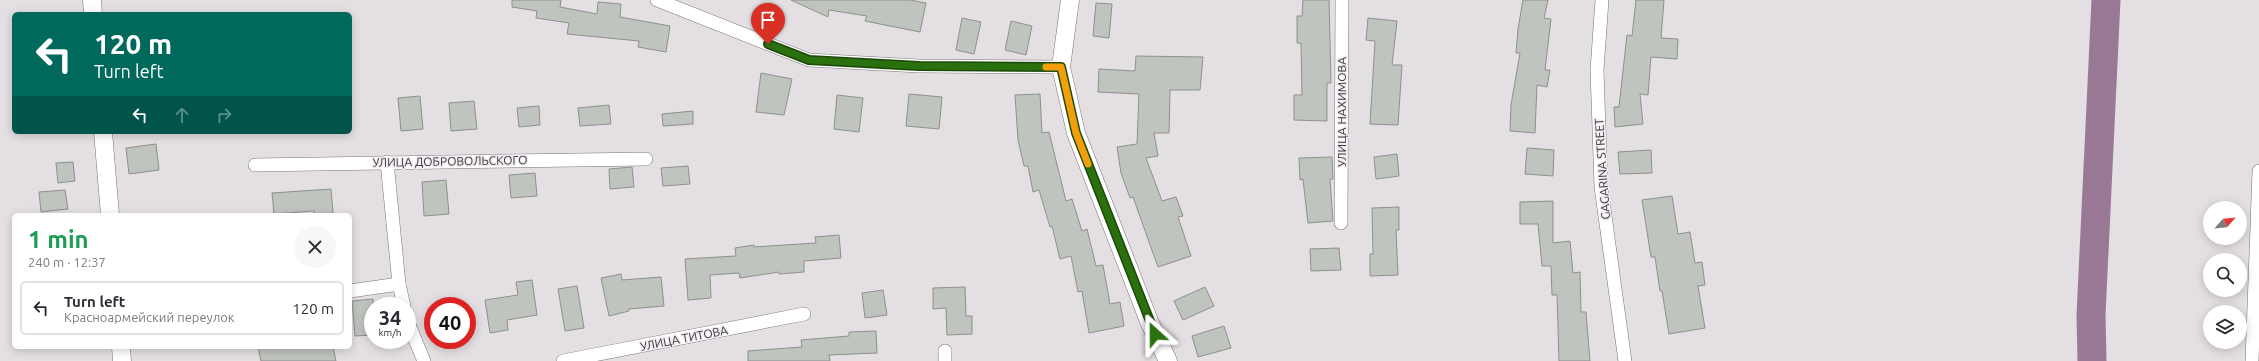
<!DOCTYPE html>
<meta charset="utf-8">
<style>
body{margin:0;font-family:Ubuntu,sans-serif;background:#f7f7f7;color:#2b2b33;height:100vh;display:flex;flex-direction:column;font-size:15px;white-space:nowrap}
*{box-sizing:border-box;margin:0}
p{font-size:13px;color:#7c7c81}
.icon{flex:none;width:22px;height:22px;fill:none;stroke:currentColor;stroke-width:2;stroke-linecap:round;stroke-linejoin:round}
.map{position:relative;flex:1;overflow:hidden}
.details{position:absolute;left:12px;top:213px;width:340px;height:136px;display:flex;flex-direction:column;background:#fff;border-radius:6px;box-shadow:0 2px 10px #0003}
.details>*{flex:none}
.guide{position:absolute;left:12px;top:12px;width:340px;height:122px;border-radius:6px;box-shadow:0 2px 10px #0003;background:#00695c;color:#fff;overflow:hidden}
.needle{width:26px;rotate:63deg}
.controls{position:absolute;left:2203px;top:201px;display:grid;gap:8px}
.controls a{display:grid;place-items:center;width:44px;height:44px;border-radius:50%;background:#fff;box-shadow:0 2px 10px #0003;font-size:20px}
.speed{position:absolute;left:364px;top:297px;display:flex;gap:8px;font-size:20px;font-weight:700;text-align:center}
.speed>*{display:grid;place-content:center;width:52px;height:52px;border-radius:50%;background:#fff;box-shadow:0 2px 10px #0003;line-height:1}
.speed small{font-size:10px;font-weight:400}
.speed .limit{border:6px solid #d22;background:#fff;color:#111}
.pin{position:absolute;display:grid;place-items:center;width:34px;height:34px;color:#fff;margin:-41px -17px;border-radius:50% 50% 50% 0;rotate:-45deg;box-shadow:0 0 4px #0007}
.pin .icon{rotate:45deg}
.me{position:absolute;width:44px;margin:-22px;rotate:336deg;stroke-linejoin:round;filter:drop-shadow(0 0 3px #0008)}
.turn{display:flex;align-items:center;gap:14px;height:84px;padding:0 16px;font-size:18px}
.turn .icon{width:52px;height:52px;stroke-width:2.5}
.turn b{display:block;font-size:28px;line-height:34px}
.lanes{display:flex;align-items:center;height:38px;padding:0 16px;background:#0003;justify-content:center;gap:20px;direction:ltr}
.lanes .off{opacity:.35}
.round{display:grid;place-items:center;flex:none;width:42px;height:42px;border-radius:21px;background:#f7f7f7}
.head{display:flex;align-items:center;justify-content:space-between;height:68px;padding:0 16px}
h1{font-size:24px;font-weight:700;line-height:30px;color:#1e9e55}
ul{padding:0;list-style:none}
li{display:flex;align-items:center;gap:12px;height:54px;margin:0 8px 6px;padding:0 8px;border:2px solid #e1e1e2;border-radius:6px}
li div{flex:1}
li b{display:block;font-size:15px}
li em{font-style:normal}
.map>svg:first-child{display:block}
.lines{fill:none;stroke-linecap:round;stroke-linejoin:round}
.river{stroke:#9a7997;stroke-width:29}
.building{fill:#c0c4bf;stroke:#8d918c}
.street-casing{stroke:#787478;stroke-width:14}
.secondary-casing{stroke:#787478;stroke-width:19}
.street{stroke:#fff;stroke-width:13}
.secondary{stroke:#fff;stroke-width:18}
.route-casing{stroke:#1b4909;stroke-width:10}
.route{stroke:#2a700e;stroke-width:7}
.slow{stroke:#f59e0b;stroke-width:7}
.labels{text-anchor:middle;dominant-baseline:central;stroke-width:3;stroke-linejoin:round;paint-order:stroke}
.street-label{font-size:12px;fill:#3b393b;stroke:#f1ecf1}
</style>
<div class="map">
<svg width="2259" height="361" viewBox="0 0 2259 361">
<rect width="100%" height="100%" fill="#e4dfe3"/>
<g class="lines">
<polyline class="river" points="2092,361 2091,315 2106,0"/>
</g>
<g class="building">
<polygon points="512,0 561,0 560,7 597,14 598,2 621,4 620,17 670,26 666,52 638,47 639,41 567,34 569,23 536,18 537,11 512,7"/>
<polygon points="791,0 910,0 926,3 920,32 865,21 867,16 829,10 828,17"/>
<polygon points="1303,0 1329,0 1331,83 1327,83 1327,121 1294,120 1294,95 1302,95 1301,43 1297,43 1297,16 1302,16"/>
<polygon points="1523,0 1548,0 1544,18 1551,19 1545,70 1550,70 1547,87 1537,85 1535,133 1510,131 1511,105 1520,53 1516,53 1518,29"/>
<polygon points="1636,0 1664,0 1661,38 1678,39 1677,59 1651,57 1648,95 1640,94 1643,124 1615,127 1614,107 1619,107 1627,35 1632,36"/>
<polygon points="1096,3 1112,4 1109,38 1093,36"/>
<polygon points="962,18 981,22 974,54 956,50"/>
<polygon points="1368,18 1397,21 1392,65 1402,65 1398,125 1370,124 1375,41 1366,40"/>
<polygon points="1011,21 1032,26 1026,55 1005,50"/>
<polygon points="1136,56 1203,57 1200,90 1170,90 1169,133 1154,133 1158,156 1146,158 1162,201 1176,197 1183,216 1178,217 1191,256 1158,267 1133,197 1130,198 1121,173 1117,147 1137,144 1139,94 1098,92 1099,69 1135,71"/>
<polygon points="761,73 792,79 784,115 756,112"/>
<polygon points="909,94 942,97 939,129 906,126"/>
<polygon points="1040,94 1042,133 1049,132 1066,201 1072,199 1082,231 1087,229 1096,266 1103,265 1110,304 1120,302 1124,326 1089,333 1082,291 1078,292 1071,256 1060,259 1052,226 1050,227 1039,190 1033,192 1028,166 1024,166 1018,140 1015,95"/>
<polygon points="837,95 863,98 859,132 834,129"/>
<polygon points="420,96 423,129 401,131 398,98"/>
<polygon points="474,101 477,129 451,131 449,103"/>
<polygon points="609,105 611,124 580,126 578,108"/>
<polygon points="539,106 540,125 519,127 517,108"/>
<polygon points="693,111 693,124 663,126 662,114"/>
<polygon points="156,144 159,170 129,174 126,148"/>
<polygon points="1527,148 1554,150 1553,176 1525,174"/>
<polygon points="1651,150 1652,173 1620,174 1618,152"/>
<polygon points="1397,154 1399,176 1376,179 1374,157"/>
<polygon points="1332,157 1333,179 1330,179 1333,221 1308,223 1303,179 1300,180 1299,158"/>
<polygon points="73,162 75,181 58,183 56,163"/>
<polygon points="688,166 690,184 663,186 661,168"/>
<polygon points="632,167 634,187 610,189 609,169"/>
<polygon points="535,173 537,196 511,198 509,175"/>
<polygon points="446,180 449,214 424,216 422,182"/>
<polygon points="331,189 333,213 314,215 314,211 274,214 272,193"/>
<polygon points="65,190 68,209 41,212 39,192"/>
<polygon points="1672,196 1678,234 1690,232 1695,263 1702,262 1705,285 1698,286 1705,328 1669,334 1662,291 1660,291 1655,257 1651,257 1642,200"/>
<polygon points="1553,201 1553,243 1570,241 1573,273 1580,272 1581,312 1586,312 1590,361 1559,361 1557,295 1552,295 1551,266 1542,266 1538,224 1520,224 1520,202"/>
<polygon points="1399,207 1399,230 1396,230 1398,275 1370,276 1370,254 1373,254 1372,208"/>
<polygon points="839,235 841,258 804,261 804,272 779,274 779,272 740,278 739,273 710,275 711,298 688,300 685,259 736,256 735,248 754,245 754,247 816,243 815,237"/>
<polygon points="1339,248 1341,270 1311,271 1310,249"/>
<polygon points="621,274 622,280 661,277 664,306 629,309 629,311 609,316 601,278"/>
<polygon points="532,280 537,315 507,320 508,330 490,333 485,300 518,295 516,282"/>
<polygon points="577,286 584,328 565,331 558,289"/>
<polygon points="965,287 966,316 972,316 972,334 947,335 946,308 933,309 933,288"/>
<polygon points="1205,287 1214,306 1183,320 1174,301"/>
<polygon points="883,290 887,315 865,318 862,293"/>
<polygon points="373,299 373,335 355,336 352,301"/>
<polygon points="1224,326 1231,348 1198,357 1192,336"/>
<polygon points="876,331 877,353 829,355 830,361 748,361 748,351 802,347 801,340 849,336 849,332"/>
<polygon points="258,347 333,347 336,361 261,361"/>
</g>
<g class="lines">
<g class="street-casing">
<g id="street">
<polyline points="657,0 809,60 919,66 1061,67"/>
<polyline points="1602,0 1597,70 1601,187 1625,361"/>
<polyline points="387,162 399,284 404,306"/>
<polyline points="255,165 646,159"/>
<polyline points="1341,223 1342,0"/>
<polyline points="350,291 399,284"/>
<polyline points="407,320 424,361"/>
<polyline points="945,351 945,361"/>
<polyline points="563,361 804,314"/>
<polyline points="2252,361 2259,171"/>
</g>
</g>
<g class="secondary-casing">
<g id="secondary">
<polyline points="92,0 93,14"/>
<polyline points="1070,0 1061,67 1076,133 1149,321 1168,361"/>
<polyline points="103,132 110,215"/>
<polyline points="121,347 122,361"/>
</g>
</g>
<use href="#street" class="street"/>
<use href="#secondary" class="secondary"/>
</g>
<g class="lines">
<g class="route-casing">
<polyline id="route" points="768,44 809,60 919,66 1061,67 1076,133 1155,334"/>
</g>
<use href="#route" class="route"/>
<polyline class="slow" points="1046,67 1061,67 1076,133 1088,164"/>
</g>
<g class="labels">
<g class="street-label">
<text transform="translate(1341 112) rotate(-90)">УЛИЦА НАХИМОВА</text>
<text transform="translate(450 161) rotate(-1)">УЛИЦА ДОБРОВОЛЬСКОГО</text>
<text transform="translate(1602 169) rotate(-94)">GAGARINA STREET</text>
<text transform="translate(684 338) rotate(-11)">УЛИЦА ТИТОВА</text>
</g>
</g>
</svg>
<div class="controls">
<a><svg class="needle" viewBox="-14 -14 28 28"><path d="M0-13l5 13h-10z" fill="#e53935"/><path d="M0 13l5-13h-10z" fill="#7c7c81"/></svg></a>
<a><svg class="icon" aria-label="search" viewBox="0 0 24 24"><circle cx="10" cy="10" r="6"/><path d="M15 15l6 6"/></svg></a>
<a><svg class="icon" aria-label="layers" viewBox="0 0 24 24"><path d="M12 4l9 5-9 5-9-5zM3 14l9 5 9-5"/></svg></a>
</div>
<div class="speed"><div>34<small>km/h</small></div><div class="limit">40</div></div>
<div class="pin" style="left:768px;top:44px;background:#d93025"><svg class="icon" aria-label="arrive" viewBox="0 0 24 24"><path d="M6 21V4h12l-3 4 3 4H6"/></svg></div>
<svg class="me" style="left:1155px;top:334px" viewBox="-20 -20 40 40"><path d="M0-17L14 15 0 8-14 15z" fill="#2a700e" stroke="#fff" stroke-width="4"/></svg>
<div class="guide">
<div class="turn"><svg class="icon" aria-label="left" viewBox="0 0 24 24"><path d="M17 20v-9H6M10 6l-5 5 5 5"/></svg><div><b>120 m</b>Turn left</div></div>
<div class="lanes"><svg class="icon" aria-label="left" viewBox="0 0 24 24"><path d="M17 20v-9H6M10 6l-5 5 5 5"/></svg><svg class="icon off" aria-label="ahead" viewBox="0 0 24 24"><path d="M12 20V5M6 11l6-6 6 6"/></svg><svg class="icon off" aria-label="right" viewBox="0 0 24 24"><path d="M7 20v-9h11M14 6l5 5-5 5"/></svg></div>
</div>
<section class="details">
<div class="head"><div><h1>1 min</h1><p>240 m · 12:37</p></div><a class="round"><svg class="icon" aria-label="close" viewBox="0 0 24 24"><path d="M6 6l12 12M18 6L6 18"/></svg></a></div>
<ul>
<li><svg class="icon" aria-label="left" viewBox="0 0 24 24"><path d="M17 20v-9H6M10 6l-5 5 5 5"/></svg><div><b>Turn left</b><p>Красноармейский переулок</p></div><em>120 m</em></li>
</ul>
</section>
</div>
